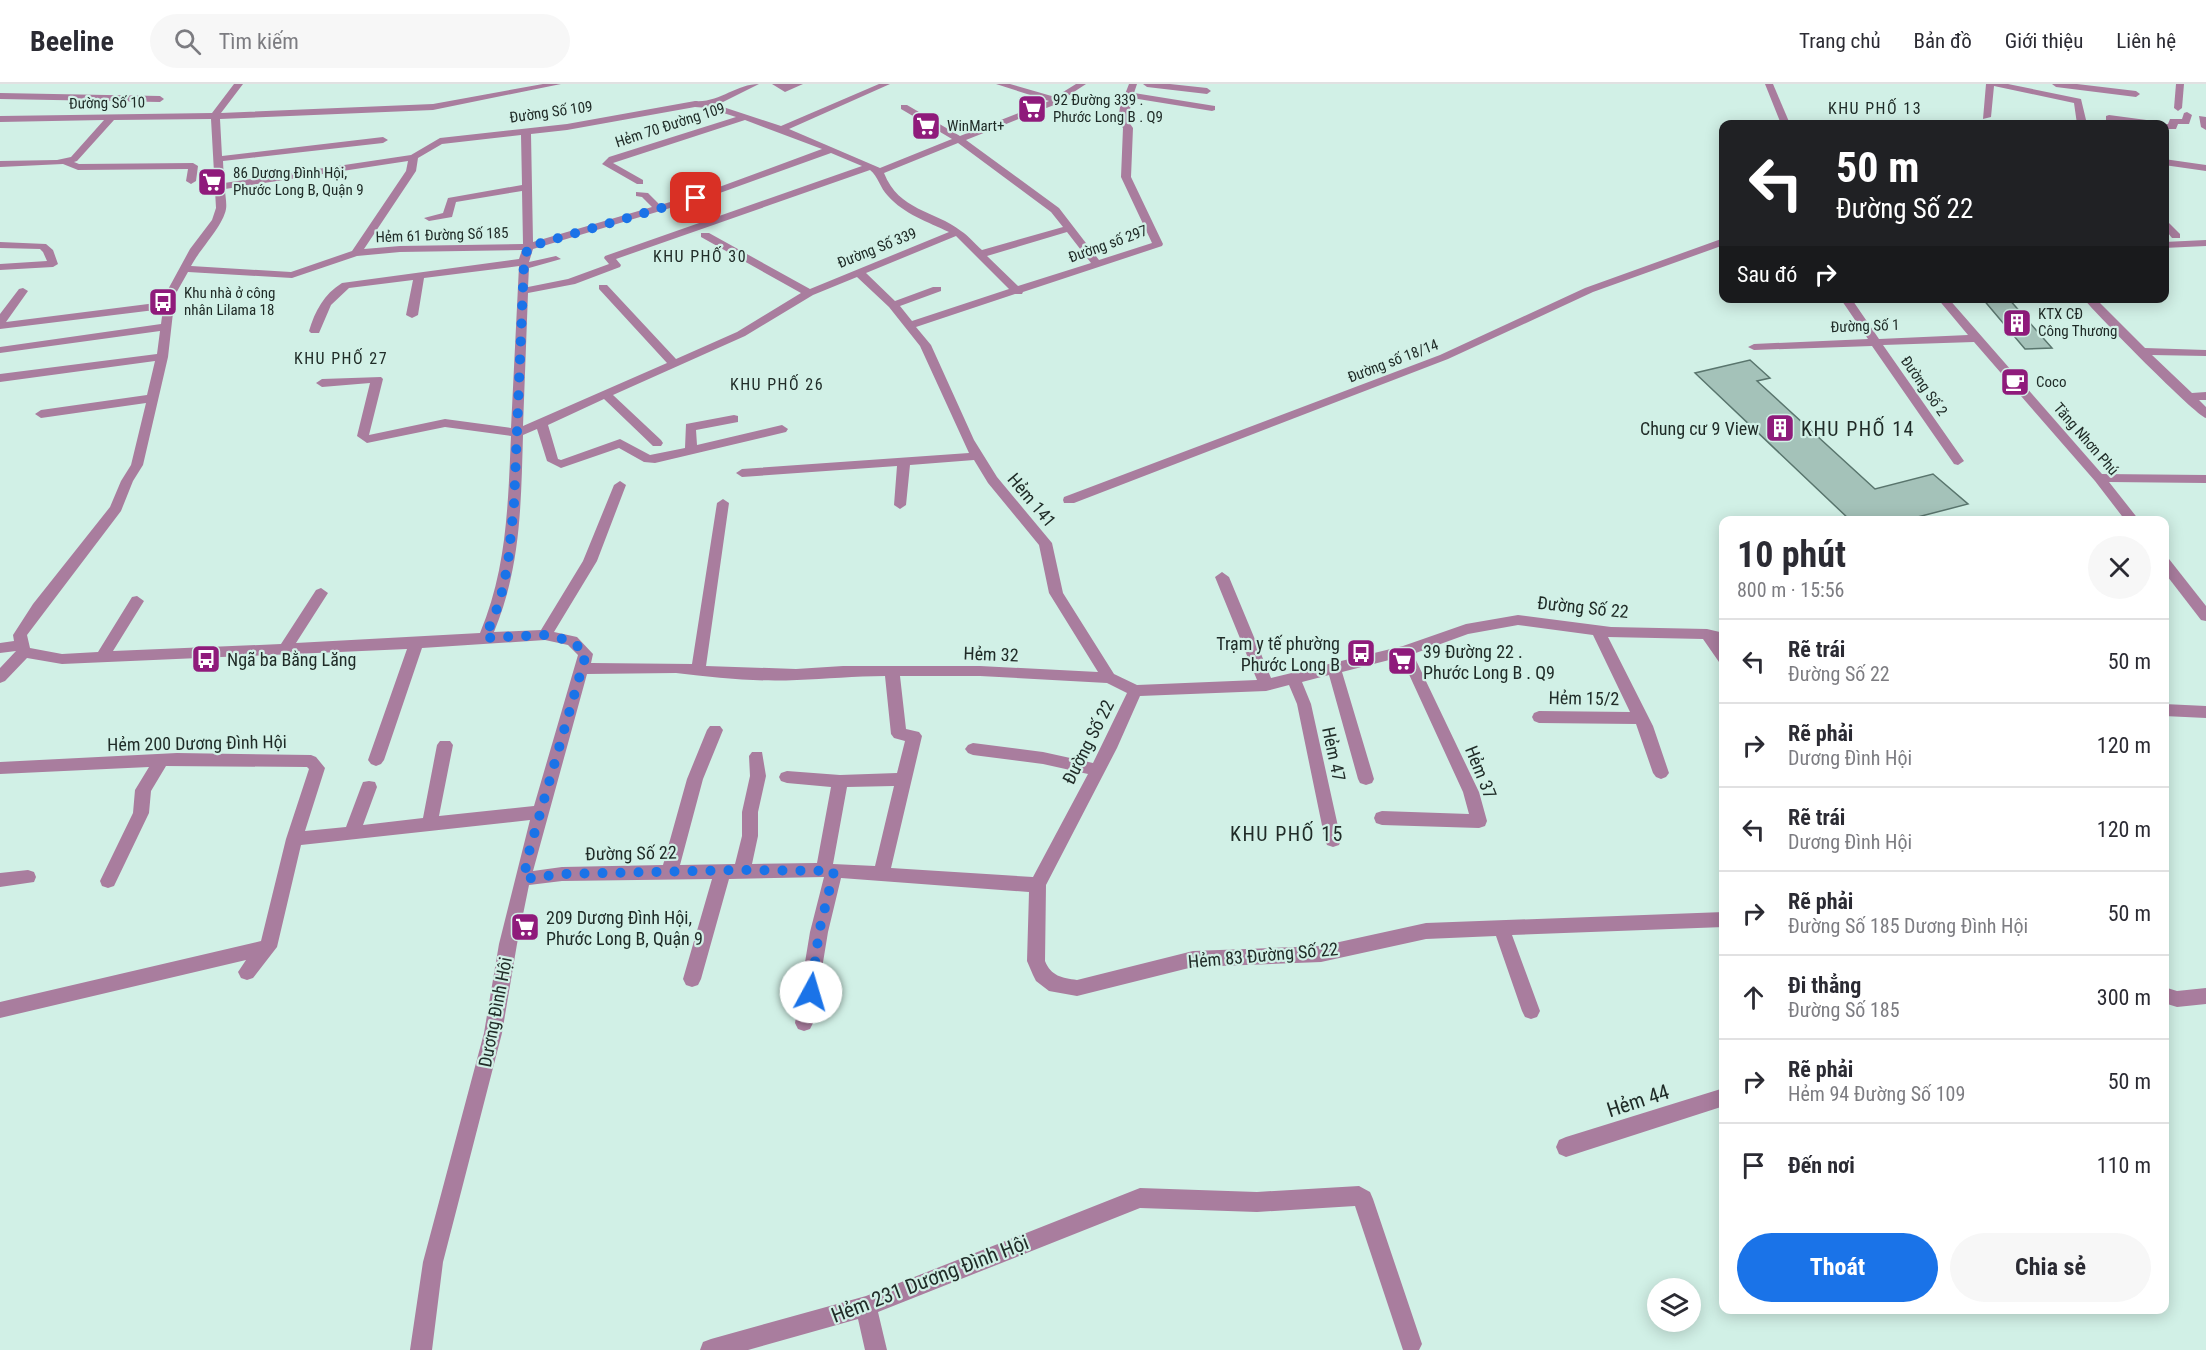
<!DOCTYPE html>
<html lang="vi">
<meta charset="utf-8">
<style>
body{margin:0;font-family:"Roboto Condensed",sans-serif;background:#f7f7f7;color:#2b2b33;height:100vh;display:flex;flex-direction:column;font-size:22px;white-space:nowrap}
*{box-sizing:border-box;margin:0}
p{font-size:20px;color:#7c7c81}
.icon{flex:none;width:33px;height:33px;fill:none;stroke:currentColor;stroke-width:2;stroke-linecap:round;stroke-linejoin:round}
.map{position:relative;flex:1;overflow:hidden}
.side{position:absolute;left:1719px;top:432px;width:450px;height:798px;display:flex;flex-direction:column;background:#fff;border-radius:12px;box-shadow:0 3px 15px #0003}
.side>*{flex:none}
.banner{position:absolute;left:1719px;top:36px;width:450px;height:183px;border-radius:12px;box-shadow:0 3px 15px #0003;background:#202124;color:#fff;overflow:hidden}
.controls{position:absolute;left:1647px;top:1194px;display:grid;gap:12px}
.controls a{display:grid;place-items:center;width:54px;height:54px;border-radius:50%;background:#fff;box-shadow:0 3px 15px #0003;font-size:30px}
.pin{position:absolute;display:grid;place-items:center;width:51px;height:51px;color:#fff;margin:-26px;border-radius:12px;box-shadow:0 3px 9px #0006}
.me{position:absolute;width:66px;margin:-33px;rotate:6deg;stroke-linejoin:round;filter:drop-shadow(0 0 4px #0008)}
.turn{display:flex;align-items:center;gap:21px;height:126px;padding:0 18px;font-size:27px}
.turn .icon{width:78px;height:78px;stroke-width:2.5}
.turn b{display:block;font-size:42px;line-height:51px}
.then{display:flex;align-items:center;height:57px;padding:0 18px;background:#0003;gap:12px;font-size:22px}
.round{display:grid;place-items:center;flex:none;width:63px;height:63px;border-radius:32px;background:#f7f7f7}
.overview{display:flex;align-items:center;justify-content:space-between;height:102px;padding:0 18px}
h1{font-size:36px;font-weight:700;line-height:45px}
.button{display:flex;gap:12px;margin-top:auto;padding:12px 18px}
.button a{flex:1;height:69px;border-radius:36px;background:#1a73e8;color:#fff;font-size:24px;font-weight:700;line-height:69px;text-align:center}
.button a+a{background:#f7f7f7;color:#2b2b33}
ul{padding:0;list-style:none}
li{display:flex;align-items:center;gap:18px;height:84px;padding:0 18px;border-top:2px solid #e1e1e2}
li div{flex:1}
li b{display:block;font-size:22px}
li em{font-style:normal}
header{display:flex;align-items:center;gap:36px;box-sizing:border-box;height:84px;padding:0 30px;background:#fff;border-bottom:2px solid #e1e1e2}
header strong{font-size:28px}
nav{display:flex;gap:33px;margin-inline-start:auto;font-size:21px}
.search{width:420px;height:54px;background:#f7f7f7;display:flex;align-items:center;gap:15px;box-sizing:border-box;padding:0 21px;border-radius:33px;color:#7c7c81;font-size:22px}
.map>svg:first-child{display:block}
.building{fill:#a4c2b9;stroke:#59756d;stroke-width:1.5}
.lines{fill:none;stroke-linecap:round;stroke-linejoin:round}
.minor{fill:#a97d9e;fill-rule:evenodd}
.route{stroke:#1a73e8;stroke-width:10;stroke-dasharray:0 18}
.labels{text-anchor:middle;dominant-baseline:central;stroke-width:4.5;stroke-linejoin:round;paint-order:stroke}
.far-poi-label{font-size:15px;fill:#202c28;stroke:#d1f0e6;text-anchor:start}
.far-street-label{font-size:15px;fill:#202c28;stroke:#d1f0e6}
.far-neighbourhood-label{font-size:16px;letter-spacing:1.5px;fill:#202c28;stroke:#d1f0e6}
.poi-label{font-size:18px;fill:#202c28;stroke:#d1f0e6;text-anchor:start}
.street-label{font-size:18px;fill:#202c28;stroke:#d1f0e6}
.neighbourhood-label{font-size:20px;letter-spacing:1.5px;fill:#202c28;stroke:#d1f0e6}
.near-street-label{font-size:21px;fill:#202c28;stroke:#d1f0e6}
</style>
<header>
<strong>Beeline</strong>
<div class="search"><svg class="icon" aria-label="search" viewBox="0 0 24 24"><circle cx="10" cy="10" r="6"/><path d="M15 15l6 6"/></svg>Tìm kiếm</div>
<nav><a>Trang chủ</a><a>Bản đồ</a><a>Giới thiệu</a><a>Liên hệ</a></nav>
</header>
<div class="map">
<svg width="2206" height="1266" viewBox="0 0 2206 1266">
<rect width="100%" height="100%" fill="#d1f0e6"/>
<g class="building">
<polygon points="1982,214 2008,214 2052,264 2025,265"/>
<polygon points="1750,276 1770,294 1757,297 1875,405 1933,390 1968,420 1906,436 1850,436 1695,289"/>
</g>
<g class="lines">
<g class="minor">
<path d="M234,0H243L221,29L433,20L543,0H561L433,26L220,35L222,72L383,53L388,56L383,59L223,77L224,99L411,71L440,54L567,40L695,17C719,19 736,0 759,0L717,21L781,42L879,0H890L789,45L880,84L952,55L901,25V21H907L960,52L1049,17L996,0H1010L1055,13L1076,0H1086L1054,21L966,56L1059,124L1099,176L1152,159L1121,93L1123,44L1118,37L1120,23L1129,0H1137L1134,9L1215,22V26L1212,27L1132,14L1128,37L1133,44L1131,93L1163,160L1162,162L1023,208L1022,210H1015L916,243L931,261L974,356L997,393L1052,459L1063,509L1114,590L1137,601L1257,596L1215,493L1222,488L1229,493L1271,594L1403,562L1466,540L1518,531L1611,543L1707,545L1724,549V559L1721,558L1724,562V579L1719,578L1703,555L1608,553L1653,642L1669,689L1666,693L1661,695L1656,693L1653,689L1636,640L1539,639L1534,637L1532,633L1534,629L1539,627L1630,628L1593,551L1518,541L1468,550L1413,570L1479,708L1487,737L1485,742L1479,744L1382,741L1376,739L1374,734L1376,729L1382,727L1469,730L1463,708L1401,573L1342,588L1374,695L1372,699L1366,701L1360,699L1358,695L1329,591L1302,598L1311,620L1341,756L1339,761L1333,763L1327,761L1325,756L1297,620L1289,601L1266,607L1140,612L1117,664L1046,801L1045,877C1051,892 1062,894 1077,896L1193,867L1321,862L1426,839L1724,828V843L1512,851L1540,927L1537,933L1531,935L1525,933L1522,927L1496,852L1426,855L1321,878L1193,883L1077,912L1049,907L1036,897L1033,891L1027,877L1029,808L841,794L828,848L813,939L810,945L804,947L798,945L795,939L810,848L824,793L729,795L701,895L698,901L692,903L686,901L683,895L712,795L562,797L529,801L517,860L502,949L443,1178L432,1266H410L423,1178L484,949L499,860L530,736L301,761L277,863L253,894L247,896L241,894L238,888L246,876L0,934V918L261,857L286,755L309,685L307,683L166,682L151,707L149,729L114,802L108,804L102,802L100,797L133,729L135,706L149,683L0,690V678L177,669L311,671L316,673L325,684L305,747L346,743L361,703L363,698L369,697L375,698L377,703L363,741L423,734L437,661L440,657H450L453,661L439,732L534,722L578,571L568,561L545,556L422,564L384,676L381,680L376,682L371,680L368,676L407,565L62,580L27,574L5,597L0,599V584L16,567L0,569V559L14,557L13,551L33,520L110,423L121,397L131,381L146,319L41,334L35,330L41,326L147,311L155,277L0,298V290L157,270L160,247L0,269V263L161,240L163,225L0,245V230L19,205L23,204L28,207L6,238L164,218L165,211L190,165L212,136L216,124L211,35L114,36L77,77L74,78L79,80L193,79L198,82L196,97L191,100L186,97L188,85L78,86L63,80L0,83V77L57,76L71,73L104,36L0,38V32L212,29ZM695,23L708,24L736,33L609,73L602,80L637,100H643V96L613,79L745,36L822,65L711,106L660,121L648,109L636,108V112L642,113L652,123L533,158L531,50L567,46ZM521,51L522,101L448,114L443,129L424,134L429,137L452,133L456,118L522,107L523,160L400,162L364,165L416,87L418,74L442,60ZM958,59L1051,128L1063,143L982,166C975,160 969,152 961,147C934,126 899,127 884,89ZM831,69L862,82L605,172L604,174L609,180L568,195L528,203L529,184L561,175L556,172L529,178L533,165L717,110ZM408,77L406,87L352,167L291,188L191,182C200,165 223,142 226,125C227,119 225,111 225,105ZM870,86C878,92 880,104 888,112C904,130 928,138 949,148L810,205L709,149H701V153L801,209L737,248L676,275L607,201H599V205L667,279L523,342L528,209L575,200L620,183L621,181L616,175ZM1067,148L1091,179L1018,202L987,172ZM956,152L1009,205L912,237L900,222L941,207V203H933L895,217L866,189ZM522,166L519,175L342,199C324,210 315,227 309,247L311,249H319L331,221L349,204L413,196L406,231L412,234L418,231L424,194L519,182L511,344L445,335L369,351L383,295L381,293L322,295L316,299L322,303L370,299L357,352L367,359L445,343L511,352C508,420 507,485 480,549L296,559L328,509L321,504L316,506L281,560L113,567L144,517L137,512L132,513L98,568L62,570L30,564L27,551L121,427L133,397L143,381L168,273L175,211L188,188L292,194L357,172L400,168ZM857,193L889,223L920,262L969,369L742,385L736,389L742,393L897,382L894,421L900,425L906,421L910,381L974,376L988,399L1039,461L1049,509L1098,588L980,582H843L796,585L706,582L729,419L723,415L717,419L692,580L591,579L593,570L577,553L554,548L597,477L626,401L620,397L614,401L583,477L541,546L494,548C521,483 521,419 523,351L537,345L547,377L561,384L619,364L644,378L655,379L786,348L788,345L782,341L697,361L696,346L738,338V332L734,331L686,340L685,364L650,371L620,355L561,376L558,375L548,341L604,315L653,362H661L663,359L661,356L613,311L745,252L813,211ZM676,589C716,594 756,598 797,596C826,595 855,592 885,592L891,650L894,654L905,657L897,689L840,691L787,687L781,689L779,693L781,697L787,699L831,703L817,779L752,780L758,752V728L766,692L762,668H752L749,672L750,692L742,728V752L735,780L680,781L703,695L723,646L720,642H710L707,646L687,695L663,781L562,783L533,787L587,590ZM900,592H980L1107,599L1127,609L1093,679L1043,668L973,659L968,661L965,665L968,669L973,671L1043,680L1088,690L1033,793L891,784L922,652L919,648L906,645ZM894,702L875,782L833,780L847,703Z"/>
<polygon points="772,0 803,0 785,8"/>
<polygon points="1143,0 1170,0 1207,4 1211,7 1207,10 1147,3"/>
<polygon points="1765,0 1773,0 1790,40 1781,40"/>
<polygon points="1986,0 2008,0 2081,15 2087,40 2077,40 2074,19 1994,2 1991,33 1983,35"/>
<polygon points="2052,0 2077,0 2136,7 2140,10 2136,13 2056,3"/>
<polygon points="2176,0 2184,0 2182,24 2178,27 2174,24"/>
<polygon points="0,9 160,12 164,15 160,18 0,15"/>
<polygon points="2187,28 2192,31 2189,40 2178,40 2176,45 2164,45 2164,40 2160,40 2168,40 2170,35 2182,35 2184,29"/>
<polygon points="2109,31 2154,37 2159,40 2137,40 2106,36 2106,32"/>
<polygon points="2199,32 2206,33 2206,46 2201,43"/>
<polygon points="2164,75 2206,81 2206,87 2164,81"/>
<polygon points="2164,134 2180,150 2180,154 2172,154 2164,144"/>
<polygon points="1724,154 1724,161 1593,208 1448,275 1074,419 1064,419 1063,416 1064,413 1440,271 1585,204"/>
<polygon points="2206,156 2206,162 2164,164 2164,158"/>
<polygon points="0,158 46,160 53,166 58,180 53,183 0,186 0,180 47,177 43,168 40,165 0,164"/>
<polygon points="1840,214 1851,214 1879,255 1968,251 1937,214 1948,214 2102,390 2206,391 2206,399 2109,398 2139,436 2125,436 2095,397 1974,258 1883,261 1964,377 1958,381 1954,380 1872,262 1754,266 1748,263 1754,260 1868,255"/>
<path d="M2083,214H2095L2145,264L2206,266V272L2152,271L2192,309L2206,308V316H2199L2206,323V334C2195,331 2096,230 2083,214Z"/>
<polygon points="2164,473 2169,475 2206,522 2206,537 2201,536 2164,488"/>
<polygon points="2164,620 2206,622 2206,634 2164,632"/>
<polygon points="28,786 34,788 36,793 34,798 0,803 0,789"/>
<polygon points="2164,903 2177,907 2206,904 2206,920 2177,923 2164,919"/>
<polygon points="1724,1004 1724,1022 1566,1073 1559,1070 1556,1063 1559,1056 1566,1053"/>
<polygon points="1359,1102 1370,1108 1373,1115 1422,1260 1419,1266 1403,1266 1355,1122 1257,1128 1140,1124 878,1228 887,1266 865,1266 858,1235 748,1266 700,1266 703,1258 711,1255 866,1212 1140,1104 1257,1108"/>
</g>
</g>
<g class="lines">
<polyline class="route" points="696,114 528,163 524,178 514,420 508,479 500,517 485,554 544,551 572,557 586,570 527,775 524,795 562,790 742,786 834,787 819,848 811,908"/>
</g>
<defs>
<g id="supermarket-square" transform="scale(1.5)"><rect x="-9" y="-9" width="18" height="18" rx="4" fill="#8f1b7b" stroke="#d1f0e6"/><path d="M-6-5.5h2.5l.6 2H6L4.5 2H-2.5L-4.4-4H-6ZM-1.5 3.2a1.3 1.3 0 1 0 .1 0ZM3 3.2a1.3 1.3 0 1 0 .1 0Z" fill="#fff"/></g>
<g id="bus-square" transform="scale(1.5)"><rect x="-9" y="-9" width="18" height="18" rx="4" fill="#8f1b7b" stroke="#d1f0e6"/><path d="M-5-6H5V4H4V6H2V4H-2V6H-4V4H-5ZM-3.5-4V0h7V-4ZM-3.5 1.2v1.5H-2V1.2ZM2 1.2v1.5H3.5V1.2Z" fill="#fff"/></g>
<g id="building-square" transform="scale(1.5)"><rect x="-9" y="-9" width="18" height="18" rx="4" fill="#8f1b7b" stroke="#d1f0e6"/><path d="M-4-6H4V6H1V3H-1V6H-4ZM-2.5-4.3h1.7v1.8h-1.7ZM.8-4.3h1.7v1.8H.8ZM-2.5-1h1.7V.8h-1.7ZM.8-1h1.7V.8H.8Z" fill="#fff"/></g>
<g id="cafe-square" transform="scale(1.5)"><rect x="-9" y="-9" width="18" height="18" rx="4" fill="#8f1b7b" stroke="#d1f0e6"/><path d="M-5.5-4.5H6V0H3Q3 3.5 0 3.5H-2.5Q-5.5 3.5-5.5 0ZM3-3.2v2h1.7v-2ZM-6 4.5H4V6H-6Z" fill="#fff"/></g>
</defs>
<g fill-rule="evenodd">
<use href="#supermarket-square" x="1032" y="25"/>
<use href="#supermarket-square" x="926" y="42"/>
<use href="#supermarket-square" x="212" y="98"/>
<use href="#bus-square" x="163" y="218"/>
<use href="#building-square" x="2017" y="239"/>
<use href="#cafe-square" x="2015" y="298"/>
<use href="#building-square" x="1780" y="344"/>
<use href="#bus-square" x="1361" y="569"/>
<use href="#bus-square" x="206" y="575"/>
<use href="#supermarket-square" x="1402" y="577"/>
<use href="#supermarket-square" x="525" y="843"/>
</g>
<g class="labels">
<g class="far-poi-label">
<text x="1053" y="16">92 Đường 339 .<tspan x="1053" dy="17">Phước Long B . Q9</tspan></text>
<text x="947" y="42">WinMart+</text>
<text x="233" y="89">86 Dương Đình Hội,<tspan x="233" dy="17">Phước Long B, Quận 9</tspan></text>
<text x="184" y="209">Khu nhà ở công<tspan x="184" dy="17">nhân Lilama 18</tspan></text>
<text x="2038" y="230">KTX CĐ<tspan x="2038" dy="17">Công Thương</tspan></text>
<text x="2036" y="298">Coco</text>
</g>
<g class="far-street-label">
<text transform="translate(107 19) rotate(-1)">Đường Số 10</text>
<text transform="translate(551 28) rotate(-8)">Đường Số 109</text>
<text transform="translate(670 41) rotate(-18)">Hẻm 70 Đường 109</text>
<text transform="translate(442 151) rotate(-2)">Hẻm 61 Đường Số 185</text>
<text transform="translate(1108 160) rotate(-20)">Đường số 297</text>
<text transform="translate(877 164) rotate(-22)">Đường Số 339</text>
<text transform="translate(1865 242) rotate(-2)">Đường Số 1</text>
<text transform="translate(1393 277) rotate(-21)">Đường số 18/14</text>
<text transform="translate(1924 302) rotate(55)">Đường Số 2</text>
<text transform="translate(2086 355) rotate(49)">Tăng Nhơn Phú</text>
</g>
<g class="far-neighbourhood-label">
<text x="1875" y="24">KHU PHỐ 13</text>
<text x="700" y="172">KHU PHỐ 30</text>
<text x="341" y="274">KHU PHỐ 27</text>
<text x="777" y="300">KHU PHỐ 26</text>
</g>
<g class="poi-label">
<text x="1759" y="344" text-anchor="end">Chung cư 9 View</text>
<text x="1340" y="559" text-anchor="end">Trạm y tế phường<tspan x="1340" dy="21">Phước Long B</tspan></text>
<text x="1423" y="567">39 Đường 22 .<tspan x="1423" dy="21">Phước Long B . Q9</tspan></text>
<text x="227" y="575">Ngã ba Bằng Lăng</text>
<text x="546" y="833">209 Dương Đình Hội,<tspan x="546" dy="21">Phước Long B, Quận 9</tspan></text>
</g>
<g class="street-label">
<text transform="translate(1032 416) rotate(50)">Hẻm 141</text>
<text transform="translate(1583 523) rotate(6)">Đường Số 22</text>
<text transform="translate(991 570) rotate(2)">Hẻm 32</text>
<text transform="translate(1584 614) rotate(1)">Hẻm 15/2</text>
<text transform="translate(1088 658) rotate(-63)">Đường Số 22</text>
<text transform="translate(197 659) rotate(-1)">Hẻm 200 Dương Đình Hội</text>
<text transform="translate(1334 670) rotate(78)">Hẻm 47</text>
<text transform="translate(1481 688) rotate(68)">Hẻm 37</text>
<text transform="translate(631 769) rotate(-1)">Đường Số 22</text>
<text transform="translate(1263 871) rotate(-5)">Hẻm 83 Đường Số 22</text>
<text transform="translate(495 928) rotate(-79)">Dương Đình Hội</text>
</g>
<g class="neighbourhood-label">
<text x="1858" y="345">KHU PHỐ 14</text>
<text x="1287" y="750">KHU PHỐ 15</text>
</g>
<g class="near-street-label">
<text transform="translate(1638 1017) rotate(-18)">Hẻm 44</text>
<text transform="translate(930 1195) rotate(-21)">Hẻm 231 Dương Đình Hội</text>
</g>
</g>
</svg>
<div class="controls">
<a><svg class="icon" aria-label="layers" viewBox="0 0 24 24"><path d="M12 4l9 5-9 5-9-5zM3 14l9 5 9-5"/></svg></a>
</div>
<div class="pin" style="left:696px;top:114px;background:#d93025"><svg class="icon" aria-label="arrive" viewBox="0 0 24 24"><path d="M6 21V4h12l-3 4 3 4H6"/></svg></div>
<svg class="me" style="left:811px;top:908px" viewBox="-20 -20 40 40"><circle r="19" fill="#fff"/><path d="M0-13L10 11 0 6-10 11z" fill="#1a73e8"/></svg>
<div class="banner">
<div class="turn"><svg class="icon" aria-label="left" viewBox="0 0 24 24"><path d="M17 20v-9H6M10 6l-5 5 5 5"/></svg><div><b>50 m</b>Đường Số 22</div></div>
<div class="then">Sau đó<svg class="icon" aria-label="right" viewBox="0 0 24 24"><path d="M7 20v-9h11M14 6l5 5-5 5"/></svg></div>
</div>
<section class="side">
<div class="overview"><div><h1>10 phút</h1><p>800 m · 15:56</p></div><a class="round"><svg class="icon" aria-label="close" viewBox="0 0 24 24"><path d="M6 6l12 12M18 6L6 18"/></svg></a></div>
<ul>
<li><svg class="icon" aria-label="left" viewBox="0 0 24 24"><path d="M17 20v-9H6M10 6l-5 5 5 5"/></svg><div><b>Rẽ trái</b><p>Đường Số 22</p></div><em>50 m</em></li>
<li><svg class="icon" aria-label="right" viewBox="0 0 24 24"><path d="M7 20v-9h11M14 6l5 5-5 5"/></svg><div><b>Rẽ phải</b><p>Dương Đình Hội</p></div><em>120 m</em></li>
<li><svg class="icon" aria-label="left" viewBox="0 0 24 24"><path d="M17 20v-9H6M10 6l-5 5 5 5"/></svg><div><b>Rẽ trái</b><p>Dương Đình Hội</p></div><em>120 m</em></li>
<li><svg class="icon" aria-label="right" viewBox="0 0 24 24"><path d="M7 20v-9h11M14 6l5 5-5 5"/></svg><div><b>Rẽ phải</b><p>Đường Số 185 Dương Đình Hội</p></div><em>50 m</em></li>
<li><svg class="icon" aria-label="ahead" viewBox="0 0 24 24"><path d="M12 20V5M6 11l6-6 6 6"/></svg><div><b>Đi thẳng</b><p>Đường Số 185</p></div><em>300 m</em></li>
<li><svg class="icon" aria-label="right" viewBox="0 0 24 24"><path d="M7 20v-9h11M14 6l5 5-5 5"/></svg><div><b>Rẽ phải</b><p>Hẻm 94 Đường Số 109</p></div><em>50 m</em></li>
<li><svg class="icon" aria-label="arrive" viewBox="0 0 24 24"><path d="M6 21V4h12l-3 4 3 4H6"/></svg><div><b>Đến nơi</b></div><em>110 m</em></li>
</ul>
<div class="button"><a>Thoát</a><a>Chia sẻ</a></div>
</section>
</div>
